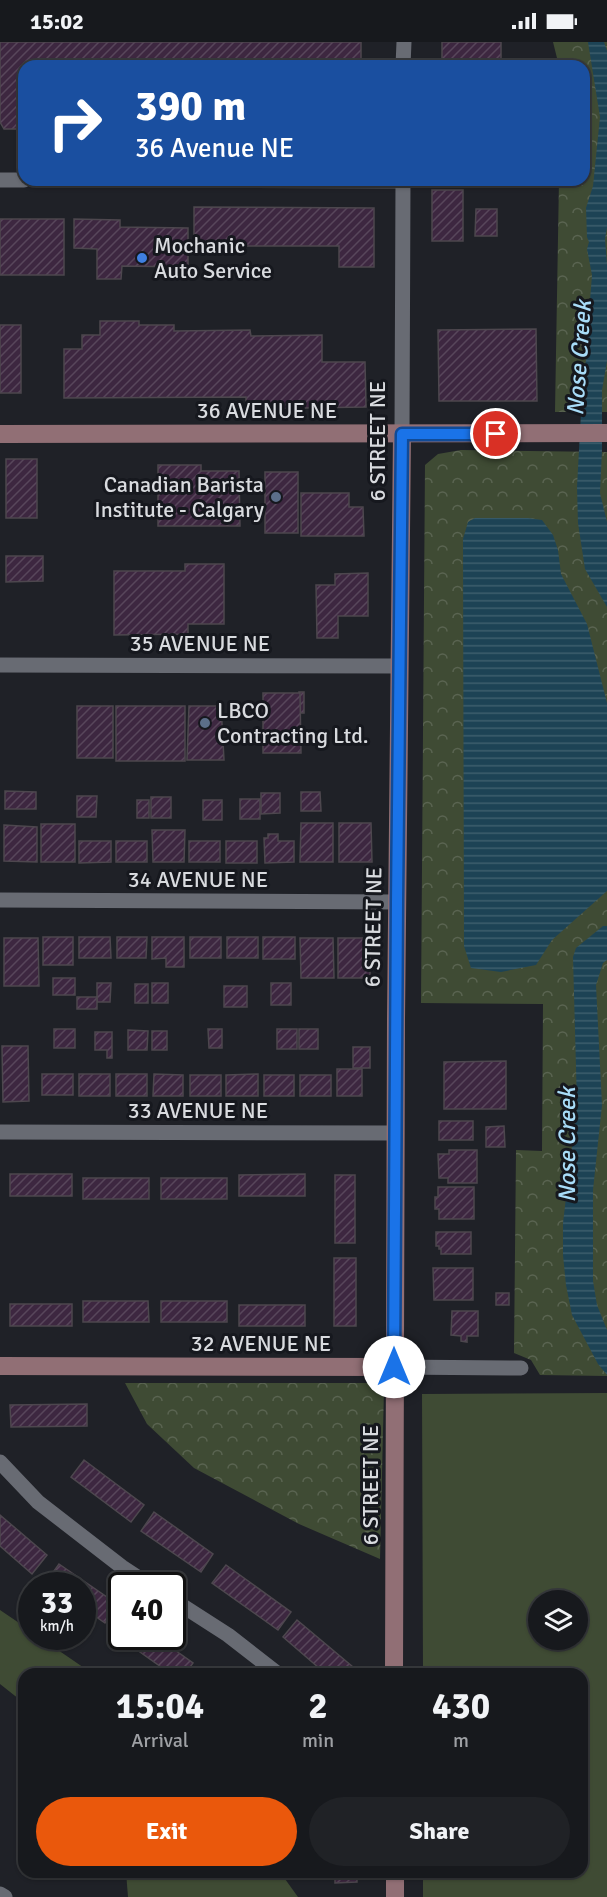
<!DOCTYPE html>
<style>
body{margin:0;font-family:Signika,sans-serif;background:#202226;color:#f1f3f6;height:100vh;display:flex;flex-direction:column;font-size:22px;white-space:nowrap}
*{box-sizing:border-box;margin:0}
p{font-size:20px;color:#9ea0a4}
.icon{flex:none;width:33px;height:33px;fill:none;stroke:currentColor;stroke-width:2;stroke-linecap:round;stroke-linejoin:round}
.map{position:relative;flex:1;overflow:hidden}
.drawer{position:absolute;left:18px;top:1626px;width:570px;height:210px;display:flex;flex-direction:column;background:#17191d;border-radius:18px;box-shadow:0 2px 4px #0004,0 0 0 2px #36383b}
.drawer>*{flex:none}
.top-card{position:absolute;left:18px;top:18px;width:572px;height:126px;border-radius:18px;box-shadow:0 2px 4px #0004,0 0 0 2px #36383b;background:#1a4fa0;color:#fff;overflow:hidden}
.tools{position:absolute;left:528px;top:1548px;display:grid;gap:12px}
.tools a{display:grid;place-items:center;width:60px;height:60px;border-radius:50%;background:#17191d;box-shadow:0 2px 4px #0004,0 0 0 2px #36383b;font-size:30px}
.speed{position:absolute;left:18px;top:1530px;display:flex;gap:12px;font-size:30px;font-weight:700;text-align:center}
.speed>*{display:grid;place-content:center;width:78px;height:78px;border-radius:50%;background:#17191d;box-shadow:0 2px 4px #0004,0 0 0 2px #36383b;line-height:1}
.speed small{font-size:15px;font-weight:400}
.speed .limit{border:3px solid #111;border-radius:9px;background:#fff;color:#111}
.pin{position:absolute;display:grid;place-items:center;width:51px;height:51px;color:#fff;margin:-26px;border:3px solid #fff;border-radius:50%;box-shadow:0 2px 6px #0007}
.me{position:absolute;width:66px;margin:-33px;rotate:0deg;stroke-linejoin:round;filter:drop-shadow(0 0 4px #0008)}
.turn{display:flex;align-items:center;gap:21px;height:126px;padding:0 18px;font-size:27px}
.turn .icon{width:78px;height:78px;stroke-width:2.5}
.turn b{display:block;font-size:42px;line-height:51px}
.eta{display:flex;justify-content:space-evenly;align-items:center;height:102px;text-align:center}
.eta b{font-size:36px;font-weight:800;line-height:42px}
.button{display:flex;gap:12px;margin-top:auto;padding:12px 18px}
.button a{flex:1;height:69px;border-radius:36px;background:#ea580c;color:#fff;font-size:24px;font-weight:800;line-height:69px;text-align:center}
.button a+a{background:#202226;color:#f1f3f6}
.status{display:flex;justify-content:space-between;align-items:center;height:42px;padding:0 30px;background:#17191d;direction:ltr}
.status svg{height:16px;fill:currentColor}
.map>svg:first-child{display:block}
.grass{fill:#3f4b34;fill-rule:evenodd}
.park{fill:url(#park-crowns)}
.water{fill:url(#water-rules)}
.building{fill:url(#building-hatch);stroke:#4d474e;stroke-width:1.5}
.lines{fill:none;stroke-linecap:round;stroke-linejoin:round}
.street{stroke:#686b73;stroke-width:15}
.secondary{stroke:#916f75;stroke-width:18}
.route-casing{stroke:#114b97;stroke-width:15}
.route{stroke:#1a73e8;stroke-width:10}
.shop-dot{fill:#3f7fe0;stroke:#16181e;stroke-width:2}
.service-dot{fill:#5c6f8a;stroke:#16181e;stroke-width:2}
.labels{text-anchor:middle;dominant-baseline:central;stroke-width:6;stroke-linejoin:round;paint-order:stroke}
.poi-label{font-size:22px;fill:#d9dbdf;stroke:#16181e;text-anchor:start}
.street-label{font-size:22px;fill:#d9dbdf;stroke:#16181e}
.water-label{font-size:24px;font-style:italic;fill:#a8dcf8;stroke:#16181e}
</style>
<div class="status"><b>15:02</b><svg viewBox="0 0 49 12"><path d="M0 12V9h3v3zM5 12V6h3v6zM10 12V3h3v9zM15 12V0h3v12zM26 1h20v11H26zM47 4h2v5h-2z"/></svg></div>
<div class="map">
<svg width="607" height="1855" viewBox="0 0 607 1855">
<defs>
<pattern id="park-crowns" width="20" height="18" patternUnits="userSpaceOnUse" patternTransform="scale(1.5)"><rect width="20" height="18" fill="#3f4b34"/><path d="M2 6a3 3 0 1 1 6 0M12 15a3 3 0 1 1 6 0" fill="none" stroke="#5a6451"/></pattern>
<pattern id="water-rules" width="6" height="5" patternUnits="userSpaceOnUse" patternTransform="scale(1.5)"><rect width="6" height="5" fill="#1d4355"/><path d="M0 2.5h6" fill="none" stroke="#3d5e6d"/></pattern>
<pattern id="building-hatch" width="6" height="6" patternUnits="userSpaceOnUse" patternTransform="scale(1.5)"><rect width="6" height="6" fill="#3d2740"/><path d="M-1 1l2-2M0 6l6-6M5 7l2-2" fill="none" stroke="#58465b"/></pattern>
</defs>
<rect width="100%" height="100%" fill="#1f2127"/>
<g class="grass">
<path d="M607,1351V1855H423V1830H582V1632H423L422,1352ZM538,1558H578V1598H538Z"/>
<polygon points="0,1568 31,1589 32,1594 39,1595 93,1632 24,1632 24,1661 0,1642"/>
<polygon points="126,1830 280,1830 298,1855 128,1855"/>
</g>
<g class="park">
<polygon points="553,0 607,0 607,370 555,370 559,138 584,138 584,24 559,24"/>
<polygon points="461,408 607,410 607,1334 540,1333 531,1318 514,1311 516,1108 542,1109 543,962 421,961 425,423 438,412"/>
<polygon points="125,1341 374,1341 384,1347 380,1517 299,1482 194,1426 147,1382"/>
</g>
<g class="water">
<polygon points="588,0 604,0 607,9 607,185 605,197 607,223 607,319 602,348 602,408 600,451 607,480 607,565 585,527 578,481 577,445 583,333 588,309 587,297 592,233 587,207 589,200 587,195 586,166 593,144 600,75"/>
<polygon points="475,476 528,476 542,478 553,493 558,508 561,532 587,582 607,661 607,849 552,898 536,923 501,930 471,926 464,904 463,497 468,480"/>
<polygon points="603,884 607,884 607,918 603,921 596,943 602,1063 593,1148 593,1239 597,1263 607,1288 607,1333 598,1322 572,1273 566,1243 563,1213 563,1181 577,1062 573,915 576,906"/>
</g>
<g class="building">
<polygon points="0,0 361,0 361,24 24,24 24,87 4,87 0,80"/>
<rect x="442" y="0" width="59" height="24"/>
<rect x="432" y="148" width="31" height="51"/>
<polygon points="194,165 374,166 374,225 339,225 339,204 194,204"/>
<polygon points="476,167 497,167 497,194 475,194"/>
<rect x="0" y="177" width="64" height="56"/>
<polygon points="74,177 120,178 120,185 188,186 188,225 122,224 121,237 97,237 97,207 74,206"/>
<polygon points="100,279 139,279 139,283 174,283 174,289 250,288 251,294 322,293 322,320 365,320 366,365 246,367 246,355 64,356 64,307 82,307 82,293 100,293"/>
<rect x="0" y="283" width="21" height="68"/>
<polygon points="536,287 537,359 439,359 438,288"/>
<rect x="6" y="417" width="31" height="59"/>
<polygon points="158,423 201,423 201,429 239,429 240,484 158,484"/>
<rect x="265" y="430" width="33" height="61"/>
<polygon points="301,451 349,451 349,465 363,465 364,494 301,494"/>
<polygon points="6,514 43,514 43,539 6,540"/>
<polygon points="185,522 224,522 224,582 188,582 188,592 114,593 114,529 185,529"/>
<polygon points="368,531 368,574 338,574 338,596 317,596 316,543 335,543 335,532"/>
<polygon points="299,650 304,650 304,671 300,671"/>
<polygon points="263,651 300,651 301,711 263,711"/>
<rect x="77" y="664" width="36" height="52"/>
<rect x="116" y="664" width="69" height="55"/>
<polygon points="189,664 221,664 224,718 187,718"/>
<polygon points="5,749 36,750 36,767 5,767"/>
<polygon points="301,750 320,750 321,769 301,769"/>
<polygon points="261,751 280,751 280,771 261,772"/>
<polygon points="77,754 97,754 96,775 77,775"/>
<rect x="151" y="755" width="20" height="21"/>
<rect x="240" y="757" width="20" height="20"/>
<rect x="137" y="758" width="12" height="18"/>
<rect x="203" y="758" width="19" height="20"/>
<polygon points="301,781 333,781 333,820 300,820"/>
<polygon points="339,781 371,781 372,820 339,820"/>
<rect x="41" y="782" width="34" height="38"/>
<polygon points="4,783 37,785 37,820 4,819"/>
<polygon points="152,788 185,788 184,820 153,820"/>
<polygon points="268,792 278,792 278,799 294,799 294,820 265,821 264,796 268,796"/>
<polygon points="79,799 111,799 111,820 79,821"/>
<rect x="116" y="799" width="31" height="21"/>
<rect x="189" y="799" width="31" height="21"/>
<rect x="226" y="799" width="31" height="22"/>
<rect x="43" y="895" width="30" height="28"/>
<polygon points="79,895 110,895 111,916 79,916"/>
<polygon points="117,895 147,895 146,916 117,916"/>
<polygon points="152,895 184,895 184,925 166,925 166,916 152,917"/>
<rect x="190" y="895" width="31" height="21"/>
<rect x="227" y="895" width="31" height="21"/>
<rect x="263" y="895" width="32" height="22"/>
<polygon points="4,896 38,896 39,944 4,944"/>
<polygon points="300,896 333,896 334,936 301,936"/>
<rect x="338" y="896" width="32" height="40"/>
<rect x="53" y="936" width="22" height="17"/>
<polygon points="97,941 111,941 110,960 97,960"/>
<rect x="152" y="941" width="16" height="20"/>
<rect x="271" y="941" width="20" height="22"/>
<rect x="135" y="942" width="13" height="19"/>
<rect x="224" y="944" width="23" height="21"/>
<rect x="77" y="955" width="20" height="12"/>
<rect x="54" y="987" width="21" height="19"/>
<polygon points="208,987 222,987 222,1006 209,1006"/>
<rect x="277" y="987" width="20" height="20"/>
<rect x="299" y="987" width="19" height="20"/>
<polygon points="128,988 148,989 147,1008 128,1008"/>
<rect x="152" y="989" width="15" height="19"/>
<polygon points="95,990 112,990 112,1016 107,1016 107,1008 95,1008"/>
<polygon points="2,1004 28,1004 29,1059 3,1060"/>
<rect x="353" y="1005" width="17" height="21"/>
<polygon points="506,1019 506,1067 444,1067 444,1020"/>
<rect x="337" y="1027" width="25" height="27"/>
<rect x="42" y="1032" width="31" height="21"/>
<rect x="79" y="1032" width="31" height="22"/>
<rect x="116" y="1032" width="31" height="22"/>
<polygon points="154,1032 183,1033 183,1054 153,1054"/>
<polygon points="258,1032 258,1054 226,1054 226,1033"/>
<rect x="190" y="1033" width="31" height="21"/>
<rect x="264" y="1033" width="30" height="21"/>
<rect x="300" y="1033" width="31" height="21"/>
<rect x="439" y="1079" width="34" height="19"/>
<polygon points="504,1084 505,1105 486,1105 486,1085"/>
<polygon points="449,1108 477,1108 477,1141 448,1141 448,1136 439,1136 438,1112 449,1112"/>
<rect x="10" y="1132" width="62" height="22"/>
<polygon points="305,1132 305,1154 239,1154 239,1133"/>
<rect x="335" y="1133" width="20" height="68"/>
<rect x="83" y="1136" width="66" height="21"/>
<rect x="161" y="1136" width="66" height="21"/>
<polygon points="438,1145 474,1145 474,1177 439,1177 439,1167 435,1167 435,1155 438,1155"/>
<polygon points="436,1190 471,1190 471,1212 441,1212 441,1207 439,1207 439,1204 436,1204"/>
<rect x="334" y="1216" width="22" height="68"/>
<polygon points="433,1226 473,1226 473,1258 434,1258"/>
<rect x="496" y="1251" width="13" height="12"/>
<polygon points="83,1259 148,1259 149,1280 83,1280"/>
<rect x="161" y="1259" width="66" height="21"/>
<rect x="10" y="1262" width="62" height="22"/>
<rect x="239" y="1263" width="66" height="21"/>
<polygon points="452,1269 478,1269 478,1294 467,1294 467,1300 461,1299 461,1294 451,1293"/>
<polygon points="87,1362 87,1384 11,1385 10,1363"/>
<polygon points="84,1418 144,1463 131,1480 71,1435"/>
<polygon points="154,1470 213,1512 201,1530 141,1489"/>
<polygon points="0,1473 47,1513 32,1532 0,1504"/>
<polygon points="59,1522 117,1562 105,1581 82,1565 82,1544 51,1544 46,1540"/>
<polygon points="226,1523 291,1570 278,1588 212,1541"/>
<polygon points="297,1578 359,1630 357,1632 326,1632 283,1595"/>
<polygon points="130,1594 155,1594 193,1621 185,1632 171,1632 126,1600"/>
<polygon points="335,1830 357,1830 357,1840 335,1841"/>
</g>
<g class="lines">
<g class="street">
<polyline points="403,24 404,0"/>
<polyline points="0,138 24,138"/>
<polyline points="118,138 403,139"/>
<polyline points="402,392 403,138"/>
<polyline points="0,623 400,624"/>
<polyline points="0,858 397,860"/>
<polyline points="0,1090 396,1091"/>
<polyline points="394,1325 521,1326"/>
<polyline points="0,1420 38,1460 122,1525 151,1544"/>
<polyline points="172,1557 228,1593 278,1632"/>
<polyline points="0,1852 5,1855"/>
</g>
<g class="secondary">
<polyline points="0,392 607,391"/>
<polyline points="0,1324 394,1325"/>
<polyline points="394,1632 396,977 402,392"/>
<polyline points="395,1830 395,1855"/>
</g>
</g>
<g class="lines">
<g class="route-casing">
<polyline id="route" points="394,1325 397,860 402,392 496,392"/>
</g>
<use href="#route" class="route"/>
</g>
<circle class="shop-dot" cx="142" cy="216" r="6"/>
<g class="service-dot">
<circle cx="276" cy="455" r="6"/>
<circle cx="205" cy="681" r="6"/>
</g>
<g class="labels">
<g class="poi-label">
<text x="154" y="203">Mochanic<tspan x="154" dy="25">Auto Service</tspan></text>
<text x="264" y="442" text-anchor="end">Canadian Barista<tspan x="264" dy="25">Institute - Calgary</tspan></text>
<text x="217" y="668">LBCO<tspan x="217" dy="25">Contracting Ltd.</tspan></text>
</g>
<g class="street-label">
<text x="267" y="368">36 AVENUE NE</text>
<text transform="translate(377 399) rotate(-90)">6 STREET NE</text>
<text x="200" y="601">35 AVENUE NE</text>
<text x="198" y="837">34 AVENUE NE</text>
<text transform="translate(373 885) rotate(-89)">6 STREET NE</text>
<text x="198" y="1068">33 AVENUE NE</text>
<text x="261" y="1301">32 AVENUE NE</text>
<text transform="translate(370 1443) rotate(-90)">6 STREET NE</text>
</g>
<g class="water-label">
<text transform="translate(579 316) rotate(-86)">Nose Creek</text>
<text transform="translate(567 1103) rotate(-90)">Nose Creek</text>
</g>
</g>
</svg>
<div class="tools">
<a><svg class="icon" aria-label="layers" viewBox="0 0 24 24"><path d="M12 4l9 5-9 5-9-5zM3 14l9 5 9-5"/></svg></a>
</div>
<div class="speed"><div>33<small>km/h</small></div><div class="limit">40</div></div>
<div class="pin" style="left:496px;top:392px;background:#d93025"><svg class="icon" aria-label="arrive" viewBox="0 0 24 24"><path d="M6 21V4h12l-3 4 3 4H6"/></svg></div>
<svg class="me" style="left:394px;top:1325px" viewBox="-20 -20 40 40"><circle r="19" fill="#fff"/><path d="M0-13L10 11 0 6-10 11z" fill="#1a73e8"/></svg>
<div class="top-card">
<div class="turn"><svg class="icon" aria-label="right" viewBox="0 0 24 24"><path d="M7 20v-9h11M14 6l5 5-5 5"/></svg><div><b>390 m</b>36 Avenue NE</div></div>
</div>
<section class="drawer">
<div class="eta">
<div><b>15:04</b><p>Arrival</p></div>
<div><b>2</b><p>min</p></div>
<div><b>430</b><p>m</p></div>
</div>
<div class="button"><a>Exit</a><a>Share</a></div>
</section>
</div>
